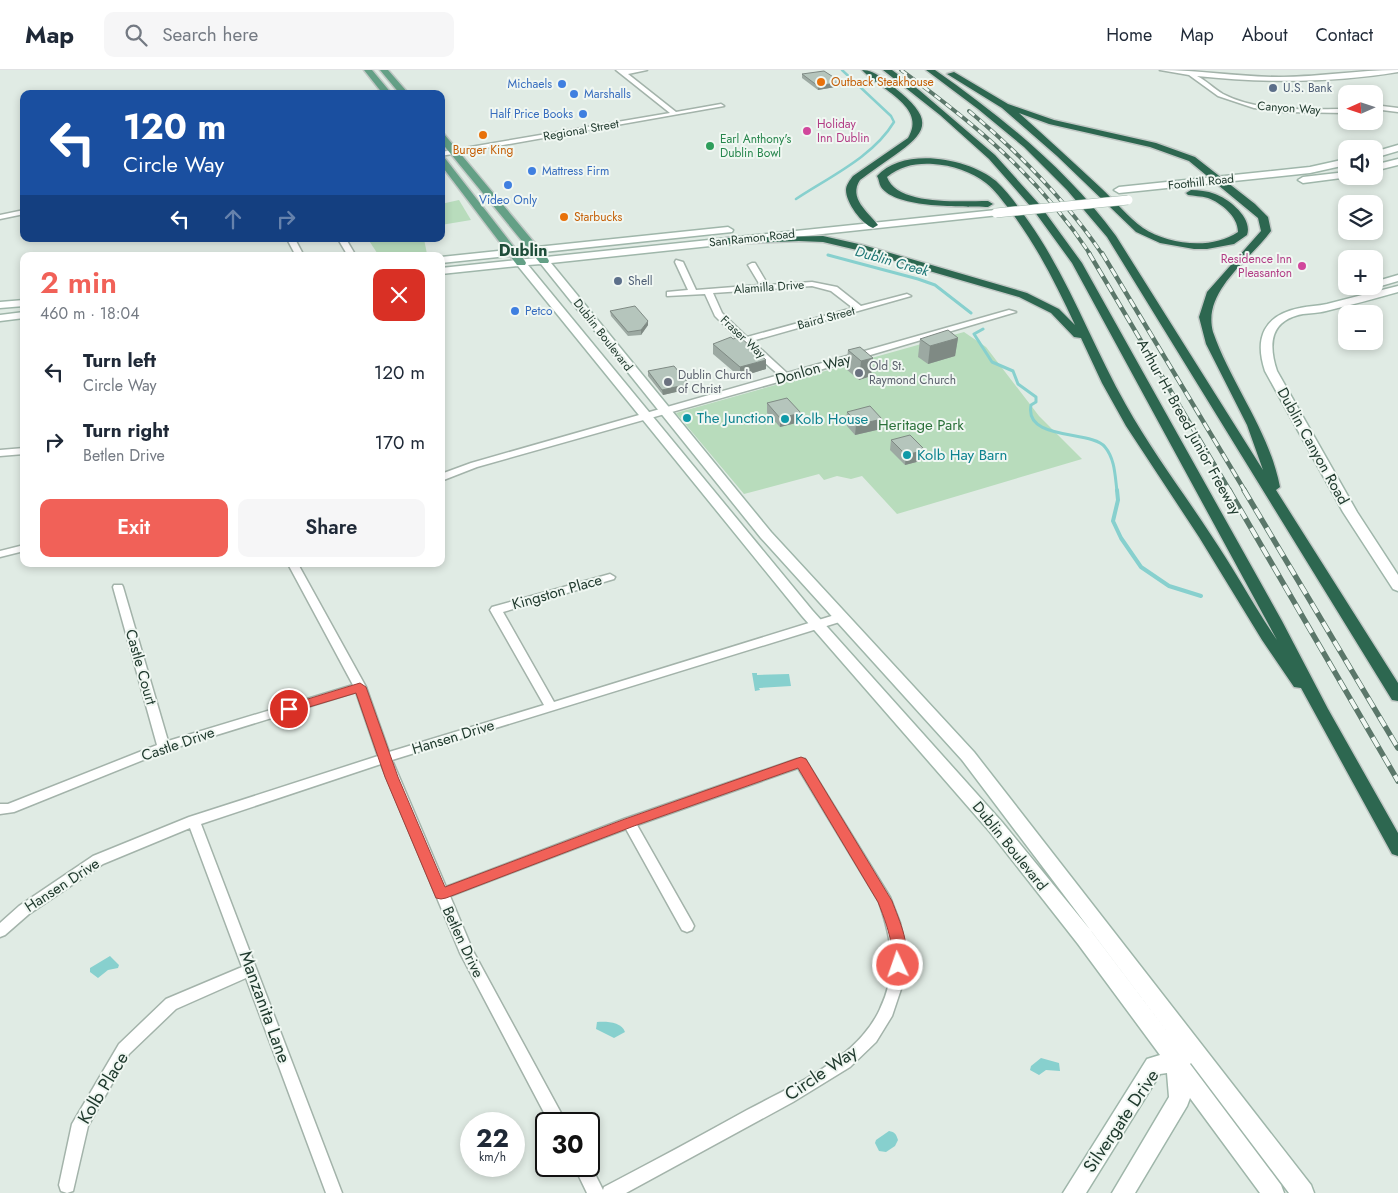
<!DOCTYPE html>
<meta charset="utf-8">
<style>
body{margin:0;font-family:Jost,sans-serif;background:#f6f6f7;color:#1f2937;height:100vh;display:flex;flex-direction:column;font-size:19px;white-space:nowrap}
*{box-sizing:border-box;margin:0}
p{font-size:16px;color:#747a83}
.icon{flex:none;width:28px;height:28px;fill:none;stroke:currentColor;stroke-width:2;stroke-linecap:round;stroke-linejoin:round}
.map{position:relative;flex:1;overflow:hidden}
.side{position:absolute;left:20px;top:182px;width:425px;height:315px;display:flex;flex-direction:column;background:#fff;border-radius:10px;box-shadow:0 2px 8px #0003}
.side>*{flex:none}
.banner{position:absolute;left:20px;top:20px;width:425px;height:152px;border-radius:10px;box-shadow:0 2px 8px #0003;background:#1a4fa0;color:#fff;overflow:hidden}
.needle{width:32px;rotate:267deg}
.buttons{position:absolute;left:1338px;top:15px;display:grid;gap:10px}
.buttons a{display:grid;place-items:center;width:45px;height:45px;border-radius:10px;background:#fff;box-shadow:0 2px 8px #0003;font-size:25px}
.speed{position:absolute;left:460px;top:1042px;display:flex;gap:10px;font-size:25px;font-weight:700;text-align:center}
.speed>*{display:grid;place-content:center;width:65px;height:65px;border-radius:50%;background:#fff;box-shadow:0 2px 8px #0003;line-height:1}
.speed small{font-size:12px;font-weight:400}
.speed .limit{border:2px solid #111;border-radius:8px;background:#fff;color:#111}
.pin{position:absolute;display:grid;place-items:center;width:42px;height:42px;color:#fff;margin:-21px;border:2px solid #fff;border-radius:50%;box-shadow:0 1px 5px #0007}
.me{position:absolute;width:55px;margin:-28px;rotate:357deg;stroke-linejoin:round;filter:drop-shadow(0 0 4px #0008)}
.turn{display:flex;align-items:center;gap:18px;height:105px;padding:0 20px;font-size:22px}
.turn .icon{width:65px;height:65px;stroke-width:2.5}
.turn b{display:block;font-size:35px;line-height:42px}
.lanes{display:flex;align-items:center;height:48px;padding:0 20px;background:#0003;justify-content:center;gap:25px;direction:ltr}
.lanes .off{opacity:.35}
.round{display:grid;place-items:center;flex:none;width:52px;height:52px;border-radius:10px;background:#f6f6f7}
.head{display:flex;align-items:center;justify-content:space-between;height:85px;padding:0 20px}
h1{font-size:30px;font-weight:600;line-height:38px;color:#f16158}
.primary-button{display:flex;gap:10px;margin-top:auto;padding:10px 20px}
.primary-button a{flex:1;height:58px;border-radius:10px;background:#f16158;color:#fff;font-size:20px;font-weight:600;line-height:58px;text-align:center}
.primary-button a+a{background:#f6f6f7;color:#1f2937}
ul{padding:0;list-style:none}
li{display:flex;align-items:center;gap:15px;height:70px;padding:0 20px}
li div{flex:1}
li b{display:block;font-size:19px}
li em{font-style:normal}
header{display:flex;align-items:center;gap:30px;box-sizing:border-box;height:70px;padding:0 25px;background:#fff;border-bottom:1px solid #e0e1e3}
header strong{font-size:24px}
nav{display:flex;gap:28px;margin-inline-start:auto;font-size:18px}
.search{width:350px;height:45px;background:#f6f6f7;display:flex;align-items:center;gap:12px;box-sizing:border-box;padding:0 18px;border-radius:10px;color:#747a83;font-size:19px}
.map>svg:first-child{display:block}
.green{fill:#b8dcbc}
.water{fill:#87d0ce}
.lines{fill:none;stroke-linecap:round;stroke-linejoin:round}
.stream-far2{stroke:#87d0ce;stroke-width:2.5}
.stream-far1{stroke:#87d0ce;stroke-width:3}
.stream{stroke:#87d0ce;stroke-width:4}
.street-casing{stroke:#a3b3aa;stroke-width:3}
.secondary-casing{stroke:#9fb6aa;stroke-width:3}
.primary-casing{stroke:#c1c8c5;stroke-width:3}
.highway-casing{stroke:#c1c8c5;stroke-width:3}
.street{fill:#fff;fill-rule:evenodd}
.secondary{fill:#fff;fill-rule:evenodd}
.primary{fill:#64a086;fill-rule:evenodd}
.highway{fill:#2d6750;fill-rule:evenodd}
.rail-far2-casing{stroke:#5b776a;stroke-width:4}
.rail-far1-casing{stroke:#5b776a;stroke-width:4.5}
.rail-casing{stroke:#5b776a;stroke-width:5.5}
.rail-far2{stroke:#f0f7f2;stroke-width:2.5;stroke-dasharray:7;stroke-linecap:butt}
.rail-far1{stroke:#f0f7f2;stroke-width:3;stroke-dasharray:9;stroke-linecap:butt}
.rail{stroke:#f0f7f2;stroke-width:4;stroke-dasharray:11;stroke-linecap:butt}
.secondary-bridge-casing{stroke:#9fb6aa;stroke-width:10;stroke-linecap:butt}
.secondary-bridge{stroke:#fff;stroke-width:9}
.wall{fill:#9ca9a2}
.shaded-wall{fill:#7f8a84}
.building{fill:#b5c5bc;stroke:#7f8a84}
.route{fill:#f16158;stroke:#9d3f39}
.food-dot{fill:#e8710a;stroke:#f0f7f2;stroke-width:2}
.shop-dot{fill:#3f7fe0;stroke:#f0f7f2;stroke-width:2}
.service-dot{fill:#5c6f8a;stroke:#f0f7f2;stroke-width:2}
.hotel-dot{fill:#d1479c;stroke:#f0f7f2;stroke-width:2}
.leisure-dot{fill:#2e9e5b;stroke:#f0f7f2;stroke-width:2}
.worship-dot{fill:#6b7280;stroke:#f0f7f2;stroke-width:2}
.culture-dot{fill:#0f9aa8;stroke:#f0f7f2;stroke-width:2}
.labels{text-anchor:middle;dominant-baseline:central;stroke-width:4;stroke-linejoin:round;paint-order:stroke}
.far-food-label{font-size:12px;fill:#c56008;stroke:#f0f7f2;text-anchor:start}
.far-shop-label{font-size:12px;fill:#366cbe;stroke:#f0f7f2;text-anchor:start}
.far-service-label{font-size:12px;fill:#4e5e75;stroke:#f0f7f2;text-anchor:start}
.far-street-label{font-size:12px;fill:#213b2f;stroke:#f0f7f2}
.far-hotel-label{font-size:12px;fill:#b23c85;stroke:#f0f7f2;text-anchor:start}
.far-leisure-label{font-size:12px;fill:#27864d;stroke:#f0f7f2;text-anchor:start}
.far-worship-label{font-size:12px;fill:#5b616d;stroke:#f0f7f2;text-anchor:start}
.far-water-label{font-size:14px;font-style:italic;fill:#1c7675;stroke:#f0f7f2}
.street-label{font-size:15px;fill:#213b2f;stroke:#f0f7f2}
.culture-label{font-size:15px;fill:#0d838f;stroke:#f0f7f2;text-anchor:start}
.park-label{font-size:15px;fill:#2b713a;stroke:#f0f7f2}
.far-district-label{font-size:16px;font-weight:bold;fill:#1d4c38;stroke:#f0f7f2}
.near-street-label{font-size:18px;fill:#213b2f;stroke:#f0f7f2}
</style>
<header>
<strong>Map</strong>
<div class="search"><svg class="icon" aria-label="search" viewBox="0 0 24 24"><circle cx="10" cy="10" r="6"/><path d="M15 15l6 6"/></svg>Search here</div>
<nav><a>Home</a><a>Map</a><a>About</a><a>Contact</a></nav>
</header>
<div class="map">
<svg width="1398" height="1123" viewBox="0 0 1398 1123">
<rect width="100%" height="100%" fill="#e0ebe4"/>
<g class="green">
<polygon points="459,130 471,150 441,155 441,134"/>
<polygon points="368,169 424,169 427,184 379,186"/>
<polygon points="964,262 986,277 1039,346 1082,389 897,444 862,406 851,409 837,406 824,410 819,404 744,424 676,343"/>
</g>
<g class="water">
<polygon points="752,603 757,603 757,605 789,604 791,616 759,618 760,620 755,621"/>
<polygon points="110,886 119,895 118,898 108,900 98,908 90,902 90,898"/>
<path d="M597,952C606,951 622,952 625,962L614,968L596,959Z"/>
<polygon points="1041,988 1059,993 1060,1001 1046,1000 1039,1005 1030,1000 1031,996"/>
<path d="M889,1061C895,1062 896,1064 898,1070L895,1076L886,1082L879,1081L875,1073L876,1070Z"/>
</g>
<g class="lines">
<path class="stream-far2" d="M796,129C829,107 873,87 894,52L891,46L842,0"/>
<g class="stream-far1">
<polyline points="828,185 918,209 935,215 971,243"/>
<path d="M983,259L974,264L992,292L1013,301L1018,314L1036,327V332L1031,335C1024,371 1092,360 1105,377C1115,389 1115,406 1117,421"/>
</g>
<polyline class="stream" points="1117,420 1118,430 1113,451 1121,468 1141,497 1169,516 1201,526"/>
<g class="street-casing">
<g id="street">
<polygon points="616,0 647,0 628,4 676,42 721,34 724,36 441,86 441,82 670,43"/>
<path d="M1160,0C1200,0 1239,7 1279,7C1319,7 1358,0 1398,0V2C1332,13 1264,13 1197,6C1207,11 1214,19 1223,24C1260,43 1306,39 1346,39V43L1285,42L1254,38L1218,26L1189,5Z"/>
<polygon points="1374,35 1398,38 1398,42 1374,39"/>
<polygon points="24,140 24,144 0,149 0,145"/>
<polygon points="287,169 295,169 304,186 296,186"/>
<polygon points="338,169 346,169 356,186 348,186"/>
<path d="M676,190L683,192L696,220L760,215L748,195L752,193H755L768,215L812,212L837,217L861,236L907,224L911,226L752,271L787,303L1009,240L1016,242L789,309L477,397L441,411V404L471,393L779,305L741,272L715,246L705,224L667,226V222L688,220L675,192ZM812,216L831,221L853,238L747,267L722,243L713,223Z"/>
<polygon points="24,378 24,384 0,386 0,380"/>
<polygon points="24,475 24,481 0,487 0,481"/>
<path d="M288,494H298L366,617L389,682L544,635L490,540L492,537L610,504L615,507L614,509L503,542L554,632L838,544H846L848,547L846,550L392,690L446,817L624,749L797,689H805L890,827L900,853L906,880L904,910L892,946L876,972L850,997L793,1032L626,1123H587L574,1096H589V1092L603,1120L604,1117C652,1092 700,1066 747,1040C777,1024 812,1008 839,987C856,975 872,957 880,939C898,901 892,870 879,832L798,698L637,755L692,852L694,856L692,860L687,862L682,860L626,759L450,826L473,881L567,1054H550L460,883L381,694L201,754L342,1123H326L246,908L176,939L129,984L88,1056L73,1121L67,1123L61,1121L59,1115L72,1054L119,974L166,929L242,897L190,758L103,794L29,844L5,865L0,867V853L19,836L93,786L189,747L378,686L356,622L168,680L14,742L0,744V734H8L157,675L113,517L114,515H122L123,517L168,671L353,615Z"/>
</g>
</g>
<g class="secondary-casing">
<g id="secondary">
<polygon points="1398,75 1398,81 1374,88 1374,82"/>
<polygon points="1346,89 1346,95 1310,103 1119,123 1114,120 1119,117 1310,97"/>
<polygon points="1398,89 1398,95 1374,101 1374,95"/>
<polygon points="1346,102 1346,106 1349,107 1303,113 1298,110 1303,107"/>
<path d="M996,140L1001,143L999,145L551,193L771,462L974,682L1311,1115L1314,1123H1289L1191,993L1190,994L1281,1115L1284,1123H1260L1190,1028L1187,1036L1135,1123H1112L1169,1027L1167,1003L1160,1004L1086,1123H1063L1147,989L1160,985L1078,874L990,762L802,546L518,196L441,204V198ZM541,194L761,468L962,690L1181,980L1092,862L1002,752L812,540L528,195Z"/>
<polygon points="728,157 733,160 732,162 441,193 441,187"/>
<polygon points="1398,205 1398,211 1374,218 1370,216 1374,216 1374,212"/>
<path d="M1398,216V222C1374,229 1350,235 1326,241C1318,243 1310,243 1303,244C1270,250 1268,274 1277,301L1357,442L1398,505V521L1393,519L1343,442L1265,301C1254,268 1264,245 1300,238C1309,236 1318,236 1327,234C1350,228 1374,222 1398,216Z"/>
<polygon points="24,230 24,236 0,238 0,232"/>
<polygon points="24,242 24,248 0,251 0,245"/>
</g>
</g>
<g class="primary-casing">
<g id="primary">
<polygon points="364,0 372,0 392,24 383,24"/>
<polygon points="380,0 388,0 409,24 400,24"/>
<polygon points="441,63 444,64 548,189 549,191 548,193 540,193 441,72"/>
<polygon points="441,86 444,87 525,191 526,193 525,195 517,195 441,95"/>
</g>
</g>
<g class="highway-casing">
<g id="highway">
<path d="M862,0C876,0 890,14 901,23C934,51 926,63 895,85C883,93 871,102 860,110C848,128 868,142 878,155L873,158C862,154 846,133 846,120C846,115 850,110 853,106L908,68C928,37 879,19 862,0Z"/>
<path d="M883,0H892L919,20L995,85L1039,134L1082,193L1282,551L1328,639L1398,763V786L1392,784L1301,618L1294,617L1262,570L1199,467L1126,356L1102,313L1081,268L1074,267L1051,243L1019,227L857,180L823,172L799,171L726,174L721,171L726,168L823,166L863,175L1027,223L1059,239L1075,255C1056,214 1036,174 1009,139C1002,130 995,120 986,113C972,102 952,95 933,94C915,93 901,96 887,107C897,136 961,131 988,131L993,134L988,137C964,136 896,139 881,117C879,114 879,109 877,106C903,76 969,88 996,111C1009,123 1019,138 1029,152C1069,209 1092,275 1126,335C1151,380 1183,422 1211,465C1234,499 1254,536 1277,570L1072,193L1032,138L989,89L940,45Z"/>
<path d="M926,0H935C1002,47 1067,99 1116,166L1263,400L1247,355L1206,274L1199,247L1207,222L1261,161L1258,148L1189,91L1150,77L1049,54L1019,43C1047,68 1074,93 1101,118C1115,131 1128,147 1143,158C1169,175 1212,180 1238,162C1238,146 1221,133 1208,128C1201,126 1194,126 1188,125L1186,123L1191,120C1199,120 1207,121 1215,124C1229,129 1253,148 1247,165L1234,174L1207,179H1194L1160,173L1136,162L1057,86L1002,38L947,4L954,2L1008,34L1054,50L1156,73L1195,87L1255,134L1268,147L1271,161C1249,191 1202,221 1213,262C1232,316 1269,360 1280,417L1276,420L1398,613V631L1392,630L1107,167L1067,120L1024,77L978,39Z"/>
</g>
</g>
<use href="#street" class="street"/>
<use href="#secondary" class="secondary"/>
<use href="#primary" class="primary"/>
<use href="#highway" class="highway"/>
<g class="rail-far2-casing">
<g id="rail-far2">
<path d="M901,0C975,54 1039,107 1090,184"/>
<path d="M969,41C1019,83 1066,130 1102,184"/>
</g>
</g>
<g class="rail-far1-casing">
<g id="rail-far1">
<polyline points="1089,183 1230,421"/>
<polyline points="1102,183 1245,421"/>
</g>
</g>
<g class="rail-casing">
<g id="rail">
<polyline points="1229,420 1398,711"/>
<polyline points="1244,420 1398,678"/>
</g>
</g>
<use href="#rail-far2" class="rail-far2"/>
<use href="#rail-far1" class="rail-far1"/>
<use href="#rail" class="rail"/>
<g class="secondary-bridge-casing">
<polyline id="secondary-bridge" points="996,143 1128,130"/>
</g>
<use href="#secondary-bridge" class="secondary-bridge"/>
</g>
<g class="wall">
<polygon points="802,4 841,12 841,16 818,20 802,8"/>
<polygon points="610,241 648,255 641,265 628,266 611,246"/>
<polygon points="958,268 955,286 928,294 918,287 920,269"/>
<polygon points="713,274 766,299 740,307 713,284"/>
<polygon points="848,280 873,288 871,306 859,310 846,299"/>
<polygon points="648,301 689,319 663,325 648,306"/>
<polygon points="767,333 800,352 780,357 767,343"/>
<polygon points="847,342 882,349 881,359 855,365 847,356 847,352 846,351"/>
<polygon points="891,370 924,390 905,395 890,380"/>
</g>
<g class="shaded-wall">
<polygon points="841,12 841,16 818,20 818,16"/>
<polygon points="28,169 41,169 41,171 29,172"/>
<polygon points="648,251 648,255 641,265 641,260"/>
<polygon points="958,268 955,286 928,294 930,276"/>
<polygon points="873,288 871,306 859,310 861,291"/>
<polygon points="766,290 766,299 740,307 740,297"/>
<polygon points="689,314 689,319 663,325 662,320"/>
<polygon points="801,343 800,352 780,357 780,348"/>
<polygon points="882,349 881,359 855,365 856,355"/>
<polygon points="925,380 924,390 905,395 906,385"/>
</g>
<g class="building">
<polygon points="824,1 841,12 818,16 802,4"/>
<polygon points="635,236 648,251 641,260 628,262 610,241"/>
<polygon points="948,260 958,268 930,276 920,269"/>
<polygon points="731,267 733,269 740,267 766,290 740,297 713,274"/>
<polygon points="860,277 873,288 861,291 848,280"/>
<polygon points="674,296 689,314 662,320 648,301"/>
<polygon points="787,328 801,343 780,348 767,333"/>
<polygon points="870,336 882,349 856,355 848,347 851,346 847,342"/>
<polygon points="910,365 925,380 906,385 891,370"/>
</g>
<path class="route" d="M360,613L366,617L398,707L445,817L625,749L801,687L806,689L892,831C899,850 913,879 903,899L898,901L893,899C890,892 892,886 892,879C890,863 884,847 878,832L798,698L634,756L446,828L441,829L436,828L385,707L356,623L289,643L283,639L285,636Z"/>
<g class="food-dot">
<circle cx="821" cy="12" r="5"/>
<circle cx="483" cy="65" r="5"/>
<circle cx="564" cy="147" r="5"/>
</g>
<g class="shop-dot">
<circle cx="562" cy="14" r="5"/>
<circle cx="574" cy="24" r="5"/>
<circle cx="583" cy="44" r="5"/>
<circle cx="532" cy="101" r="5"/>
<circle cx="508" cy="115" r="5"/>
<circle cx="515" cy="241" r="5"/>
</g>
<g class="service-dot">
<circle cx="1273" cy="18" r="5"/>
<circle cx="618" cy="211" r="5"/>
</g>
<g class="hotel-dot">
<circle cx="807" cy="61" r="5"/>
<circle cx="1302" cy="196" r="5"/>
</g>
<circle class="leisure-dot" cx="710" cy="76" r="5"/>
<g class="worship-dot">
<circle cx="859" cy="303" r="5"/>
<circle cx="668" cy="312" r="5"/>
</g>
<g class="culture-dot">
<circle cx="687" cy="348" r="5"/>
<circle cx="785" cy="349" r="5"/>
<circle cx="907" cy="385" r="5"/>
</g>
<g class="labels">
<g class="far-food-label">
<text x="831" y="12">Outback Steakhouse</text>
<text x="483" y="80" text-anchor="middle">Burger King</text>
<text x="574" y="147">Starbucks</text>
</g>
<g class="far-shop-label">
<text x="552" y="14" text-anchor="end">Michaels</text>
<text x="584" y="24">Marshalls</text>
<text x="573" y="44" text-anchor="end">Half Price Books</text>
<text x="542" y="101">Mattress Firm</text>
<text x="508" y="130" text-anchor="middle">Video Only</text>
<text x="525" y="241">Petco</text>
</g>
<g class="far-service-label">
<text x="1283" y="18">U.S. Bank</text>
<text x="628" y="211">Shell</text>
</g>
<g class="far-street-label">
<text transform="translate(1289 38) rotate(4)">Canyon Way</text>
<text transform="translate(581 60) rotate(-10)">Regional Street</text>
<text transform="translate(1201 112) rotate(-6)">Foothill Road</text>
<text transform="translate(752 168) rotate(-6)">San Ramon Road</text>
<text transform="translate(769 217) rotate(-4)">Alamilla Drive</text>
<text transform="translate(826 248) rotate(-15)">Baird Street</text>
<text transform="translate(603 265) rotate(52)">Dublin Boulevard</text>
<text transform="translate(743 267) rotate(43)">Fraser Way</text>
</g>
<g class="far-hotel-label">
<text x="817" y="54">Holiday<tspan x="817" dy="14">Inn Dublin</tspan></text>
<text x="1292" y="189" text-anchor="end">Residence Inn<tspan x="1292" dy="14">Pleasanton</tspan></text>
</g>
<g class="far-leisure-label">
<text x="720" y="69">Earl Anthony's<tspan x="720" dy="14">Dublin Bowl</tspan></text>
</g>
<g class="far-worship-label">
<text x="869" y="296">Old St.<tspan x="869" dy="14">Raymond Church</tspan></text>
<text x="678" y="305">Dublin Church<tspan x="678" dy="14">of Christ</tspan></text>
</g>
<g class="far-water-label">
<text transform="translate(892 191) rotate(16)">Dublin Creek</text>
</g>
<g class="street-label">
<text transform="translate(813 299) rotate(-16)">Donlon Way</text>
<text transform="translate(1189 357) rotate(61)">Arthur H. Breed Junior Freeway</text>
<text transform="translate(1313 376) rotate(61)">Dublin Canyon Road</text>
<text transform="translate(557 522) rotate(-16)">Kingston Place</text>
<text transform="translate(141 597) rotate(74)">Castle Court</text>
<text transform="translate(453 667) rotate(-17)">Hansen Drive</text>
<text transform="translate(178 674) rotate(-19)">Castle Drive</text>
<text transform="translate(1010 776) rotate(51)">Dublin Boulevard</text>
<text transform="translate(62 815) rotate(-33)">Hansen Drive</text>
<text transform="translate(463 872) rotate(65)">Betlen Drive</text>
</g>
<g class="culture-label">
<text x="697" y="348">The Junction</text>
<text x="795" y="349">Kolb House</text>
<text x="917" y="385">Kolb Hay Barn</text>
</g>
<g class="park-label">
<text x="921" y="355">Heritage Park</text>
</g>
<g class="far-district-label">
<text x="523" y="180">Dublin</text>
</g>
<g class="near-street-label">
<text transform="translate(265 937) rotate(70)">Manzanita Lane</text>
<text transform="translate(821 1003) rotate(-34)">Circle Way</text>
<text transform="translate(103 1018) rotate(-59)">Kolb Place</text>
<text transform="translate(1121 1051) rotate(-56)">Silvergate Drive</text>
</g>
</g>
</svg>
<div class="buttons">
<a><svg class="needle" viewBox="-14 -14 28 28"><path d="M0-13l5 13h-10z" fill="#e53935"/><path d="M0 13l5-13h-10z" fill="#747a83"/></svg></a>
<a><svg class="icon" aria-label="sound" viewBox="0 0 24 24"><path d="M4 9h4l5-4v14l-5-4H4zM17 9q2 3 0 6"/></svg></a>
<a><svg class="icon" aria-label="layers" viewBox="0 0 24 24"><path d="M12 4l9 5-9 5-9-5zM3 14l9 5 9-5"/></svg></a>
<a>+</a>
<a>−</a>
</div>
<div class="speed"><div>22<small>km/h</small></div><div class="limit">30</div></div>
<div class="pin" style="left:289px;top:639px;background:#d93025"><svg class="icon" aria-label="arrive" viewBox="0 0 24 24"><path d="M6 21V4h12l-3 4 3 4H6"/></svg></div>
<svg class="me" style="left:898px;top:895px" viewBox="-20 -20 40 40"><circle r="17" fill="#f16158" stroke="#fff" stroke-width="3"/><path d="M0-11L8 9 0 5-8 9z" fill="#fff"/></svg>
<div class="banner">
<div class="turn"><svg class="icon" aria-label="left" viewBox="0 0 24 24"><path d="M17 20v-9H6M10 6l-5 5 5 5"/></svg><div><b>120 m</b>Circle Way</div></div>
<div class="lanes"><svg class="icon" aria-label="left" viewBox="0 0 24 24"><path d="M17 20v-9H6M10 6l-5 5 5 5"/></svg><svg class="icon off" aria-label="ahead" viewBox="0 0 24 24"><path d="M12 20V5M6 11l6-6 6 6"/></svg><svg class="icon off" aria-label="right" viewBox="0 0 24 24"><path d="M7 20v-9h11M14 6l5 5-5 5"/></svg></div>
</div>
<section class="side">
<div class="head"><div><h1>2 min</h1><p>460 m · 18:04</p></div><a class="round" style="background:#d93025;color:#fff"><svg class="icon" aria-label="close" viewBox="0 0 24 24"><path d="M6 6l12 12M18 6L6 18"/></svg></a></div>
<ul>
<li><svg class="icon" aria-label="left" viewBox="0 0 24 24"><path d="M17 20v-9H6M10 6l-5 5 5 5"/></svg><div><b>Turn left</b><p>Circle Way</p></div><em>120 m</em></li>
<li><svg class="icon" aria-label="right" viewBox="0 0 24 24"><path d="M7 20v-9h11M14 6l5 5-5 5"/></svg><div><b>Turn right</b><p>Betlen Drive</p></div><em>170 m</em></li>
</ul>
<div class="primary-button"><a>Exit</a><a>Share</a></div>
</section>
</div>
